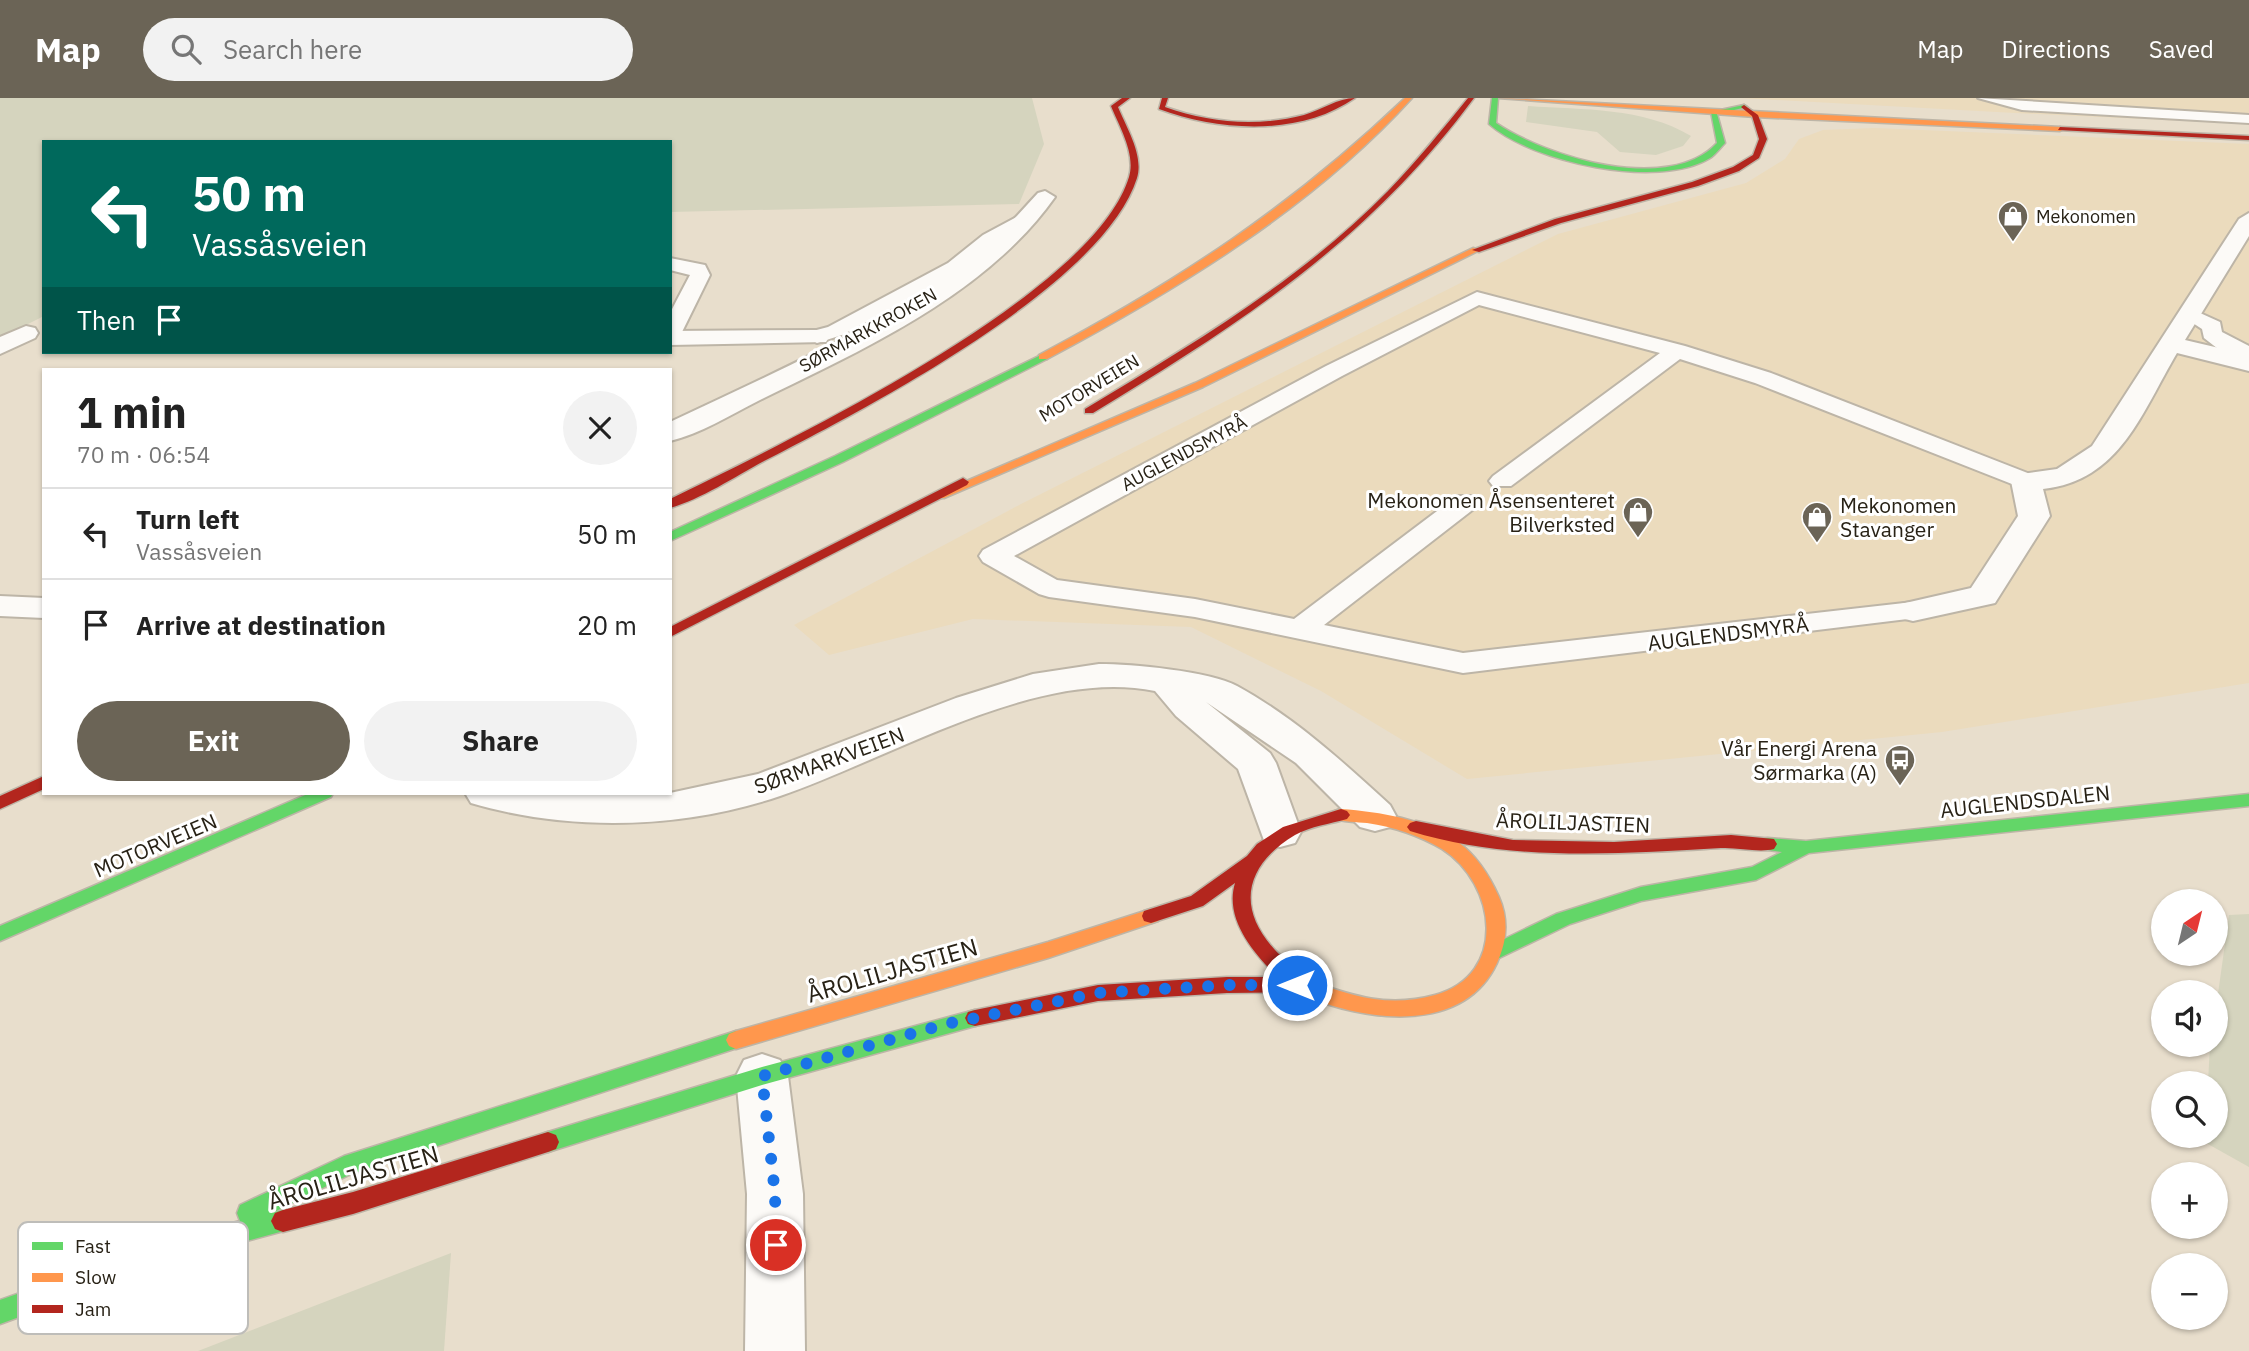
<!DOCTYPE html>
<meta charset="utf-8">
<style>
body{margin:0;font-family:"IBM Plex Sans",sans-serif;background:#f2f2f2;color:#222;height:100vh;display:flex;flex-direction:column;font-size:26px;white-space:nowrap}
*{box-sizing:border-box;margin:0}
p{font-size:23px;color:#767676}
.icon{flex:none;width:38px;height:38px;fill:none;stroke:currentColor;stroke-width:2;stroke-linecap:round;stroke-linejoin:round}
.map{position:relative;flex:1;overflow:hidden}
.details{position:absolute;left:42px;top:270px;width:630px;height:427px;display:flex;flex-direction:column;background:#fff;border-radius:0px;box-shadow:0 2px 5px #0004}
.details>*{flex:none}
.top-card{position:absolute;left:42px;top:42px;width:630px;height:214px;border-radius:0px;box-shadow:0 2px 5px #0004;background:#00695c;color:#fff;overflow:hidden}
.needle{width:46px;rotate:35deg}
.controls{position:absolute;left:2151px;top:791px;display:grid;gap:14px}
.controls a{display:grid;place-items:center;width:77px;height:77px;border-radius:50%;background:#fff;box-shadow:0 2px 5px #0004;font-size:35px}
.pin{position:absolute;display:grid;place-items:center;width:60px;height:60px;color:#fff;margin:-30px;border:4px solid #fff;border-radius:50%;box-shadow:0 2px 7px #0007}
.me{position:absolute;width:77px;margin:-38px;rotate:270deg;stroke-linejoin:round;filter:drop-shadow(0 0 5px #0008)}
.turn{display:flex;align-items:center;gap:24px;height:147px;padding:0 35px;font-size:32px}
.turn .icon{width:91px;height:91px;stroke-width:2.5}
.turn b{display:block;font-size:49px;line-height:60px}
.then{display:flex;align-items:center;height:66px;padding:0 35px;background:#0003;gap:14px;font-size:26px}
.round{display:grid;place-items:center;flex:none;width:74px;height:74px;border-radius:37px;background:#f2f2f2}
.head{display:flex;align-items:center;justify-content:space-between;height:119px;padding:0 35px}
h1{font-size:42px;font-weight:700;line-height:52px}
.cta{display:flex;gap:14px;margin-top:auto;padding:14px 35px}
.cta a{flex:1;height:80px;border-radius:42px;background:#6b6456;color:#fff;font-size:28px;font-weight:700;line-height:80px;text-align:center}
.cta a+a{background:#f2f2f2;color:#222}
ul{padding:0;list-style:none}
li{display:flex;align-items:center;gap:21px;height:91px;padding:0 35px;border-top:2px solid #e0e0e0}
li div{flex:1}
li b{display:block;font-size:26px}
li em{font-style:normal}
header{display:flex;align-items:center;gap:42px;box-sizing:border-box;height:98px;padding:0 35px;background:#6b6456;color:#fff}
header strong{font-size:33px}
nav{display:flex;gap:38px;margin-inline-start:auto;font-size:24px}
.search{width:490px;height:63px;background:#f2f2f2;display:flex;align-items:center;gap:18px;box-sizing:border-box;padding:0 24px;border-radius:38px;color:#767676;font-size:26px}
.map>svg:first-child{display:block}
.built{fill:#ebdbbd}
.green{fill:#d5d4be}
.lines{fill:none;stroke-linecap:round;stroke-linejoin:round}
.lane-casing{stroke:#bdb5a7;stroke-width:4}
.street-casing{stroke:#bdb5a7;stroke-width:4}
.fast-casing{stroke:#bdb5a7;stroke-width:3}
.slow-casing{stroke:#bdb5a7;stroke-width:3}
.jam-casing{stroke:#bdb5a7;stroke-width:3}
.lane{fill:#fcfaf7;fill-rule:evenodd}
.street{fill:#fcfaf7;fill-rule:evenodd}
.fast{fill:#63d668;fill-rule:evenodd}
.slow{fill:#ff974d;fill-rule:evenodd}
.jam{fill:#b3261e;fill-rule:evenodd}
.route{stroke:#1a73e8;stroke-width:12;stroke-dasharray:0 21.6}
.labels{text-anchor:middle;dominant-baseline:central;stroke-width:6;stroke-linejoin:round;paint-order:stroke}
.far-poi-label{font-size:18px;fill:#282216;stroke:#fff;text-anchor:start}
.far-street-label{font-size:18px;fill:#282216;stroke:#fff}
.poi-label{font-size:21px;fill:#282216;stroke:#fff;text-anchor:end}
.street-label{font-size:21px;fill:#282216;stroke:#fff}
.near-street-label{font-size:24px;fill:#282216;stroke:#fff}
.key{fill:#fff;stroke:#bebdb9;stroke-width:2}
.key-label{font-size:19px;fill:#282216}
</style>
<header>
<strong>Map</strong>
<div class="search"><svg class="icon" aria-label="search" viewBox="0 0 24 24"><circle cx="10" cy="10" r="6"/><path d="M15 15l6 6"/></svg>Search here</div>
<nav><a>Map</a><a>Directions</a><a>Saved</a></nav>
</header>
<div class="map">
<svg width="2249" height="1253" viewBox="0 0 2249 1253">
<rect width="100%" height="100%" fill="#e8decc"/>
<g class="built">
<polygon points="1739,0 2249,0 2249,26 2015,15"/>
<polygon points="1875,30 2249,46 2249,585 1942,634 1467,681 1321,593 1191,529 973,521 829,557 794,527 1021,406 1558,136 1746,85 1785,61 1799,41 1823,32"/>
</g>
<g class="green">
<polygon points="0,0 1032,0 1044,46 1019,106 670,114 670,44 44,44 44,218 0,240"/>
<path d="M1528,8C1583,12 1643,9 1691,38L1683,48L1656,57L1620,54L1597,34L1526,24Z"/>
<polygon points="2249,816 2249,1069 2199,1041 2199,1038 2216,1038 2216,985 2208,985 2210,947 2216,947 2216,910 2229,817"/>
<polygon points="451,1155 444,1253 198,1253"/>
</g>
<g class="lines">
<g class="lane-casing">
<g id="lane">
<polygon points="1978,0 2249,17 2249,25 2022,12"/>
<polygon points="1028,113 1037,118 1034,122 995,145 962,173 842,237 817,245 806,239 809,234 828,229 948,165 983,137"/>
<polygon points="670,160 705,167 710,177 681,236 670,242 670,215 690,177 670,172"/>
<polygon points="1477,194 1685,248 1771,275 2035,378 2039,383 2035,388 2017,388 1755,285 1680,261 1511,388 1493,388 1489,383 1493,378 1660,255 1479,207 1342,278 1014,458 1057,482 1195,501 1294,521 1457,398 1475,398 1479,404 1475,410 1324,527 1463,555 1913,504 1924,507 1928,513 1924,519 1463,575 1195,519 1049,499 1039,496 983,464 979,458 983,452 1326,268"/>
<polygon points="2189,210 2220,224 2222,234 2249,248 2249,262 2222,254 2204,240 2202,231 2179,216"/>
</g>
</g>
<g class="street-casing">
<g id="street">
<path d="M1045,93L1055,99C986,197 862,252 758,303C730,317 700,336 670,343V324C777,273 889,226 982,152C1003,135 1020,114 1038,95Z"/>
<path d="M2249,115V138L2185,242L2249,257V273L2177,255C2142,314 2120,383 2043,391L2050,418L1995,505L1913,523L1901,520L1896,513L1901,506L1971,490L2018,418L2011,383L2015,377L2057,371L2092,348L2239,121Z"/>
<polygon points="26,228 35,230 38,235 35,240 0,256 0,239"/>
<polygon points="817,232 826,234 829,239 826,244 670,247 670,233"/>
<polygon points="0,498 44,500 44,520 0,518"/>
<path d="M1099,566C1131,566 1210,573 1237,588C1294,619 1343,664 1390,707L1396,718L1390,729L1375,733L1360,729L1296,665L1206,604L1270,655L1276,665L1301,734L1295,745L1280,749L1265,745L1238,671L1176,618L1155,593C1037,569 891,660 780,698C683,731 569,734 471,705L465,695H670L758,676L956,600L1033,576Z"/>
<polygon points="762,956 780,962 788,978 803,1096 805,1253 745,1253 747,1096 736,978 744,962"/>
</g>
</g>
<g class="fast-casing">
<g id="fast">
<path d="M1492,0H1498L1496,25C1546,59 1669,97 1717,45L1711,14L1744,7L1747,9L1717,16L1725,45C1720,50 1715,57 1710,60C1658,92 1532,64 1489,26Z"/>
<polygon points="1043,256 1048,259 1047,261 843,364 670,443 670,434 835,358"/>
<polygon points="310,695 333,695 331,699 0,843 0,828"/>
<polygon points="2249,696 2249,708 1809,755 1756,782 1641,803 1570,826 1495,862 1488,859 1485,854 1488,849 1556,816 1641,789 1752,769 1782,754 1762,751 1759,746 1762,741 1768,740 1806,743"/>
<polygon points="975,912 982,914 985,920 982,926 975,928 762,987 548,1054 540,1051 537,1044 540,1037 548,1034 762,969"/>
<polygon points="736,933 743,936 746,942 743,948 349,1077 272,1115 283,1112 291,1115 295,1123 291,1131 172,1163 0,1226 0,1202 172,1141 240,1123 237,1115 240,1107 344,1058"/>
</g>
</g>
<g class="slow-casing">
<g id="slow">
<path d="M1405,0H1412C1311,111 1178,191 1047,261H1039V257C1177,184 1292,108 1405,0Z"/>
<polygon points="1498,0 2060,29 2064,31 2060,33 1755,19"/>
<polygon points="1473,150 1480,152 1203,289 944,400 936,400 934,397 1195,285"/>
<path d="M1341,711C1381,714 1424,721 1458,744C1477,758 1489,777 1499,799C1509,822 1507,843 1497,865C1463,938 1363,923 1303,897L1300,891L1303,885L1310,883C1353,898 1388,910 1435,897C1508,877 1497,786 1442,751C1418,737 1394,729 1367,725C1356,724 1345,724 1335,721L1332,717L1335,713Z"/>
<polygon points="1151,811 1158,813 1160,818 1158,823 1048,860 736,951 729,948 726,942 729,936 736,933 1048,844"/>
</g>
</g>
<g class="jam-casing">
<g id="jam">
<path d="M1122,0H1130L1118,9C1126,29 1144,57 1137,80C1103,188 865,311 766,362C736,378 702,401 670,410V401C782,346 1093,198 1129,79C1136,56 1119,28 1111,8Z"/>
<path d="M1162,0H1168L1165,9C1210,25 1257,29 1304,17C1321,12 1338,0 1355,0C1299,39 1219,33 1159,11Z"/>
<path d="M1468,0H1474C1368,143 1243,224 1093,315H1085V311C1191,247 1301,182 1388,93C1416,64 1442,32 1468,0Z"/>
<polygon points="1744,7 1758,17 1767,41 1759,60 1739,73 1698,88 1561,125 1479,154 1472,152 1555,121 1692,84 1733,69 1753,57 1759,41 1752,18 1741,9"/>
<polygon points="2060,29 2249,38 2249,42 2058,32"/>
<polygon points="963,380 969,384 967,387 670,539 670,529"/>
<polygon points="44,678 44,691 0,711 0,698"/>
<path d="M1341,711L1347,713L1350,717L1347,721C1330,726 1311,728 1295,737C1246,766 1235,809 1275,852C1287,865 1313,878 1320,891L1317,897L1310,899L1299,894L1227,895L1098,903L975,928L968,926L965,920L968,914L975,912L1098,887L1227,879H1278C1254,856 1224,821 1235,785L1203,808L1151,825L1144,823L1142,818L1144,813L1191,798L1247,758L1257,746L1283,729Z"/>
<path d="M1416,723L1513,742L1614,744L1731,737L1774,741L1777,746L1774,751C1758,755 1738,749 1721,750C1616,756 1511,764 1410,733L1407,729L1410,725Z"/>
<polygon points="548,1034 556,1037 559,1044 556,1051 548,1054 353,1116 283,1134 275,1131 271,1123 275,1115 283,1112 353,1094"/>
</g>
</g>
<use href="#lane" class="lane"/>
<use href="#street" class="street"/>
<use href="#fast" class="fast"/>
<use href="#slow" class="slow"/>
<use href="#jam" class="jam"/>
</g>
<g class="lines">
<polyline class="route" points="776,1147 775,1096 762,978 946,926 1098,895 1227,887 1297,887"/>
</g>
<defs>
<g id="shop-pin" transform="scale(1.575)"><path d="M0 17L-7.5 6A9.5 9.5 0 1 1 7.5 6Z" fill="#6b6456" stroke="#fff"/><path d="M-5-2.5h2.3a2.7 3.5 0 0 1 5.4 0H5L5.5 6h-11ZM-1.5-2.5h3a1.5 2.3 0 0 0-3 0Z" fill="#fff"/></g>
<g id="bus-pin" transform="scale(1.575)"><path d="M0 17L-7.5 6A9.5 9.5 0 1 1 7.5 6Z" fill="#6b6456" stroke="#fff"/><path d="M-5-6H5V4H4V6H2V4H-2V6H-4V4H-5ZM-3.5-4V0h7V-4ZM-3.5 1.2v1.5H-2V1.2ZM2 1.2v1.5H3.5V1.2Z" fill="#fff"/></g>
</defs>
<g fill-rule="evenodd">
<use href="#shop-pin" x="2013" y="118"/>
<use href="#shop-pin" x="1638" y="414"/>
<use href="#shop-pin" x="1817" y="419"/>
<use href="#bus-pin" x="1900" y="662"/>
</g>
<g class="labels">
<g class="far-poi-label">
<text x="2036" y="118">Mekonomen</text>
</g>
<g class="far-street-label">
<text transform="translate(868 232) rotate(-29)">SØRMARKKROKEN</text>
<text transform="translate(1089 290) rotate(-31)">MOTORVEIEN</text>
<text transform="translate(1184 355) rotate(-28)">AUGLENDSMYRÅ</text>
</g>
<g class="poi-label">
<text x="1615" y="402">Mekonomen Åsensenteret<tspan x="1615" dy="24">Bilverksted</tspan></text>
<text x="1840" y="407" text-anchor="start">Mekonomen<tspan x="1840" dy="24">Stavanger</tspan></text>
<text x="1877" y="650">Vår Energi Arena<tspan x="1877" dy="24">Sørmarka (A)</tspan></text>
</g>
<g class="street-label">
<text transform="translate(1728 535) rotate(-7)">AUGLENDSMYRÅ</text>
<text transform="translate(829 662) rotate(-20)">SØRMARKVEIEN</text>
<text transform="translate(2025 703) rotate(-6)">AUGLENDSDALEN</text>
<text transform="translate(1573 724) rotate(2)">ÅROLILJASTIEN</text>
<text transform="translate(155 747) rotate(-23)">MOTORVEIEN</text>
</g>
<g class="near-street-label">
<text transform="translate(892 872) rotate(-16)">ÅROLILJASTIEN</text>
<text transform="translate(353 1079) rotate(-16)">ÅROLILJASTIEN</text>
</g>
</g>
<rect x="18" y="1124" width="230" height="112" rx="10" class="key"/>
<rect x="32" y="1144" width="31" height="8" fill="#63d668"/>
<rect x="32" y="1175" width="31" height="9" fill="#ff974d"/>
<rect x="32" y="1207" width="31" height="8" fill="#b3261e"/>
<g class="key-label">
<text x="75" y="1155">Fast</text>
<text x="75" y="1186">Slow</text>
<text x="75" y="1218">Jam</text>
</g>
</svg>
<div class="controls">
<a><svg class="needle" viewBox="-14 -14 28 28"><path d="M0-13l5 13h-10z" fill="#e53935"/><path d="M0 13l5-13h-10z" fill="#767676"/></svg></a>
<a><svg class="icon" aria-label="sound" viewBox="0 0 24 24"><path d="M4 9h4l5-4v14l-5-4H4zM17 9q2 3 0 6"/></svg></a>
<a><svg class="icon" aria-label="search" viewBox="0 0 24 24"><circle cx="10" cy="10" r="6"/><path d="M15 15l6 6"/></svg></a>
<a>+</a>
<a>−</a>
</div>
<div class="pin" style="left:776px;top:1147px;background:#d93025"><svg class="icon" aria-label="arrive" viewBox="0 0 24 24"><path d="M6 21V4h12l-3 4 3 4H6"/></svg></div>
<svg class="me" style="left:1297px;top:887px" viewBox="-20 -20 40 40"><circle r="17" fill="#1a73e8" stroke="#fff" stroke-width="3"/><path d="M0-11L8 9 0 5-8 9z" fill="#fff"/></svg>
<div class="top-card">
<div class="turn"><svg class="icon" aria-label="left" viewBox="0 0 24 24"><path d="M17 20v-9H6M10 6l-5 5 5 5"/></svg><div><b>50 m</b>Vassåsveien</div></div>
<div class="then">Then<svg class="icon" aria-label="arrive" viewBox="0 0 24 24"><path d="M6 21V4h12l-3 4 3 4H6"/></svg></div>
</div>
<section class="details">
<div class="head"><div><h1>1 min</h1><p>70 m · 06:54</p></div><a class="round"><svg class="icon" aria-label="close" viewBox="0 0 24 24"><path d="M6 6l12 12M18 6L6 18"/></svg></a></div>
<ul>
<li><svg class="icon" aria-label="left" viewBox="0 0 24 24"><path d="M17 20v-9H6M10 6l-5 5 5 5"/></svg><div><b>Turn left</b><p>Vassåsveien</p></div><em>50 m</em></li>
<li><svg class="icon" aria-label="arrive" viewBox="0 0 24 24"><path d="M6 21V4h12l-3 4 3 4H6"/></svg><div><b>Arrive at destination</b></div><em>20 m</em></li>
</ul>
<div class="cta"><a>Exit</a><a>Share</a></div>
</section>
</div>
